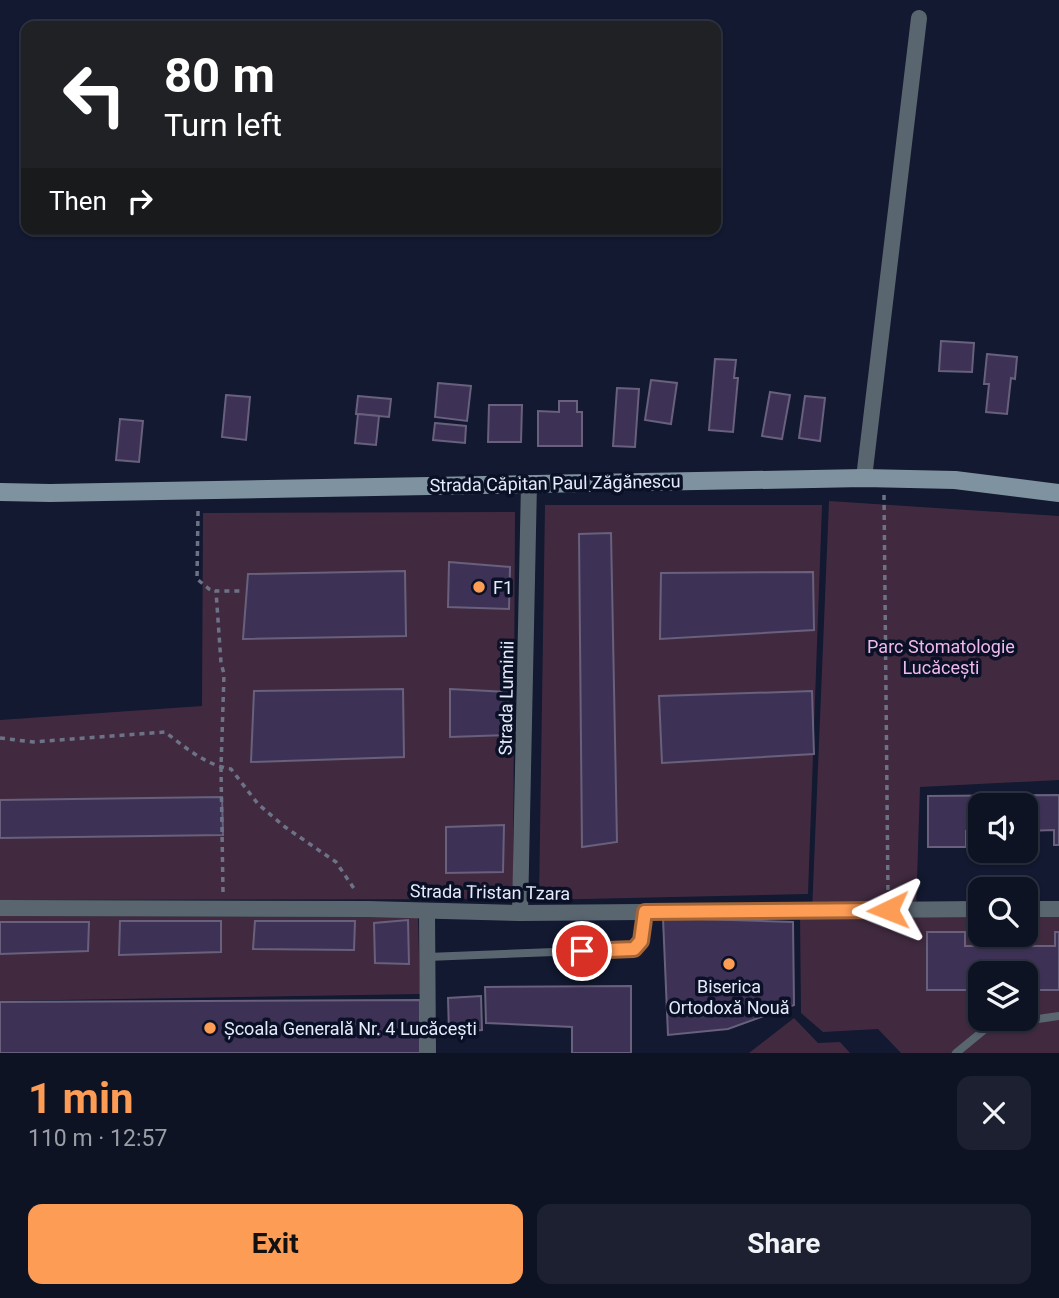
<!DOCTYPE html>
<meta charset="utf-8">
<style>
body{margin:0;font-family:Roboto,sans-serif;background:#1c2031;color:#f1f3f6;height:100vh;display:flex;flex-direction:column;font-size:26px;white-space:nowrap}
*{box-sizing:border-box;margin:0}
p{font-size:23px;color:#9b9ea6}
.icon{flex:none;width:38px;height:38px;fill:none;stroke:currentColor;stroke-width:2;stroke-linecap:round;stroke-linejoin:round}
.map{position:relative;height:1053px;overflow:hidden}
.panel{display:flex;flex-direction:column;background:#0e1324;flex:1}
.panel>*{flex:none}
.banner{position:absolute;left:21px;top:21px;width:700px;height:214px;border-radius:14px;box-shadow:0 2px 5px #0004,0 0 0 2px #2e3241;background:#202124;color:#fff;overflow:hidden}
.fabs{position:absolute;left:968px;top:793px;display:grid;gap:14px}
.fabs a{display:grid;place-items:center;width:70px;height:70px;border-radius:14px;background:#0e1324;box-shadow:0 2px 5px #0004,0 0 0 2px #2e3241;font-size:35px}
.pin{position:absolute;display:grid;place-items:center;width:60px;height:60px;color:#fff;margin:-30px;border:4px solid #fff;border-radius:50%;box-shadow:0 2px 7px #0007}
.me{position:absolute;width:77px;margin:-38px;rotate:268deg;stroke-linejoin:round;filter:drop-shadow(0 0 5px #0008)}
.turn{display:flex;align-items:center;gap:24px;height:147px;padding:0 28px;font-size:32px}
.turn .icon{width:91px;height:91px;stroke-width:2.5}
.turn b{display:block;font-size:49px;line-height:60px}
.then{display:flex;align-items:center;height:66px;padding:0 28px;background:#0003;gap:14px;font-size:26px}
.round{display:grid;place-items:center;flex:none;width:74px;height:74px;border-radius:14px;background:#1c2031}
.headline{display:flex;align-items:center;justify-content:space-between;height:119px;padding:0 28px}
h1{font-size:42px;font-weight:700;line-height:52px;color:#fd9c55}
.button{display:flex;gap:14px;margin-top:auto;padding:14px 28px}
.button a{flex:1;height:80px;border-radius:14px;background:#fd9c55;color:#111;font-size:28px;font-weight:700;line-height:80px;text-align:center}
.button a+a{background:#1c2031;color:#f1f3f6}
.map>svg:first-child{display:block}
.green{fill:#412a40;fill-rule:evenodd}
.building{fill:#3d3255;stroke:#68607c;stroke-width:2}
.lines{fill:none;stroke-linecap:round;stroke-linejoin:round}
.path{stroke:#6d7387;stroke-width:3.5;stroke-dasharray:5 5;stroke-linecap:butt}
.service{stroke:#5a666f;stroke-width:8}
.minor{stroke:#5a666f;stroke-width:16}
.secondary{stroke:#7f92a0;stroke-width:18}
.route-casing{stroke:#a46537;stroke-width:18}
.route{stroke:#fd9c55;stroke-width:12}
.poi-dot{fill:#fd9c55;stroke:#0a1025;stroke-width:2.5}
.labels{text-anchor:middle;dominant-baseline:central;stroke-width:7;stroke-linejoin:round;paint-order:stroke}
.street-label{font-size:18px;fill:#e5ebfb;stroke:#0a1025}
.poi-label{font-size:18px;fill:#e5ebfb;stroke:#0a1025;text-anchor:start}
.park-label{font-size:18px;fill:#efb9ed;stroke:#0a1025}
</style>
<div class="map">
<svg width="1059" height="1053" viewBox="0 0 1059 1053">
<rect width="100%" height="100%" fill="#121930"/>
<g class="green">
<polygon points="829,501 1059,516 1059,780 920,787 916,910 812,912"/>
<polygon points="545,505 822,505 808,894 539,900"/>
<polygon points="515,512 513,899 0,900 0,720 202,706 203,513"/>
<path d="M1059,911V1053H901L878,1029L823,1032L801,1013L800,916L980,913V934H1026V912ZM980,973H1026V1018H980Z"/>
<polygon points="0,916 418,917 420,994 0,1001"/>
<polygon points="794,1018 818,1043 840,1042 850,1053 749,1053"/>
</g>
<g class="building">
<polygon points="941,341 974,343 972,372 939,371"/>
<polygon points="987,354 1017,357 1015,379 1011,378 1007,414 986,412 989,384 984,384"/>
<polygon points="715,359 736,360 734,378 738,378 733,432 709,430"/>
<polygon points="651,380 677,383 671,424 645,420"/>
<polygon points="438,383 471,386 467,421 435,417"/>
<polygon points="617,388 639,389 635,447 613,446"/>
<polygon points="770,392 790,395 782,439 762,436"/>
<polygon points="226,395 250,397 246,440 222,437"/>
<polygon points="358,396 391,399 389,417 356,414"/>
<polygon points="805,396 825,398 820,441 799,438"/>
<polygon points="559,401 577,401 577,412 582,412 582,446 538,446 538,411 559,412"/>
<polygon points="489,405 522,405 521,442 488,442"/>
<polygon points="358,414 379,416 376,445 355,443"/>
<polygon points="120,419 143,421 139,462 116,460"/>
<polygon points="435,423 466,426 465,443 433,440"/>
<polygon points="611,533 617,842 582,847 579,534"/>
<polygon points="449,562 510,567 509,609 448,607"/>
<polygon points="405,571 406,636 243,639 248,574"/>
<polygon points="813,572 814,630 660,639 661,573"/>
<polygon points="403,689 404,757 251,762 254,691"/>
<polygon points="450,689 508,692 508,735 450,737"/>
<polygon points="812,691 814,754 662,763 659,696"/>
<polygon points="1059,795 1059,845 1054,845 1054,830 1026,831 1026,805 980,805 980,831 966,831 966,847 928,847 928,796"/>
<polygon points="222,797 223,835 0,838 0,800"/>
<polygon points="504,825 503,872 446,873 446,827"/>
<polygon points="663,918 793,922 794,1005 728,1029 668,1035"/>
<polygon points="408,920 409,964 375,963 374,923"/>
<polygon points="120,921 221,921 221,952 119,955"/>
<polygon points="255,921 355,921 354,950 253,949"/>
<polygon points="0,922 89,922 88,951 0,954"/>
<polygon points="927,932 965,932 965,946 1055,946 1055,932 1059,932 1059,990 1026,990 1026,973 980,973 980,990 927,990"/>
<polygon points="631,986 631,1053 572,1053 572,1027 486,1023 485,987"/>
<polygon points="481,996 482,1030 449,1033 448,998"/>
<polygon points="420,1000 420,1053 0,1053 0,1002"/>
</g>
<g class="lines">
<g class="path">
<polyline points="884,495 888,894"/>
<polyline points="198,511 197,579 209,589 216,591"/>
<path d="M0,738L33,742L165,732C185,747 205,765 231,769L258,804L285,827L336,862L355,890"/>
<polyline points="223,892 221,768 224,674 221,663 216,591 242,591"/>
</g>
<g class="service">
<polyline points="427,957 634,949 641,941 645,912"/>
<polyline points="956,1053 989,1026 1059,1016"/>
</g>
<g class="minor">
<polyline points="864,478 919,18"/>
<polyline points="0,908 368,909 520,913 980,909"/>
<polyline points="1026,909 1059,909"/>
<polyline points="427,911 428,1053"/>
<polyline points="520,913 529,483"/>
</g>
<polyline class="secondary" points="0,492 50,493 864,478 955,480 1059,493"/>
</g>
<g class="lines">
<g class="route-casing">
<polyline id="route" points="582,951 634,949 641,941 645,912 888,910"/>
</g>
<use href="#route" class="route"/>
</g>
<g class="poi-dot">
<circle cx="479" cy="587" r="7"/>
<circle cx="729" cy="964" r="7"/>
<circle cx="210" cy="1028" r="7"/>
</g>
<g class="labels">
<g class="street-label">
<text transform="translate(555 483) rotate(-1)">Strada Căpitan Paul Zăgănescu</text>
<text transform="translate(506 698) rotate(-89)">Strada Luminii</text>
<text transform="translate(490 892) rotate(1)">Strada Tristan Tzara</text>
</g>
<g class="poi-label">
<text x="493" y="587">F1</text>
<text x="729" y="986" text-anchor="middle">Biserica<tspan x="729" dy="21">Ortodoxă Nouă</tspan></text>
<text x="224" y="1028">Școala Generală Nr. 4 Lucăcești</text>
</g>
<g class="park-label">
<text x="941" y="646">Parc Stomatologie<tspan x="941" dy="21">Lucăcești</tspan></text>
</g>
</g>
</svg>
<div class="fabs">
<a><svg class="icon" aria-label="sound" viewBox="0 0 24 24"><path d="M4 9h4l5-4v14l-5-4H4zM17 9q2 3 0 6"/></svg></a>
<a><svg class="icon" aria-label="search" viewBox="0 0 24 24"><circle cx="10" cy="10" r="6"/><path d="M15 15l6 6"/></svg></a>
<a><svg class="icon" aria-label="layers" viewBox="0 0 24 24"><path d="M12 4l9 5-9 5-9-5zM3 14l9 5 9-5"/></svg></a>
</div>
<div class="pin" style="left:582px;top:951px;background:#d93025"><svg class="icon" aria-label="arrive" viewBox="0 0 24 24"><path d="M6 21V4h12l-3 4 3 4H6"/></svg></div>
<svg class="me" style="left:888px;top:910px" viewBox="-20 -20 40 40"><path d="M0-17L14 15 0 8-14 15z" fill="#fd9c55" stroke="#fff" stroke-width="4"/></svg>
<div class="banner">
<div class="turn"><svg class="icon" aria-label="left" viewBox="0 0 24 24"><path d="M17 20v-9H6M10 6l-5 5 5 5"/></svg><div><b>80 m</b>Turn left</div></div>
<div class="then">Then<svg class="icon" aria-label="right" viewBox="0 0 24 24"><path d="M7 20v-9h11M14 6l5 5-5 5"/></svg></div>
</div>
</div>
<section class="panel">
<div class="headline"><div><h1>1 min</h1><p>110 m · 12:57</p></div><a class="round"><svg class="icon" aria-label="close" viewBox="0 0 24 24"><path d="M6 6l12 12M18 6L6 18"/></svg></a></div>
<div class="button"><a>Exit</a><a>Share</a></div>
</section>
